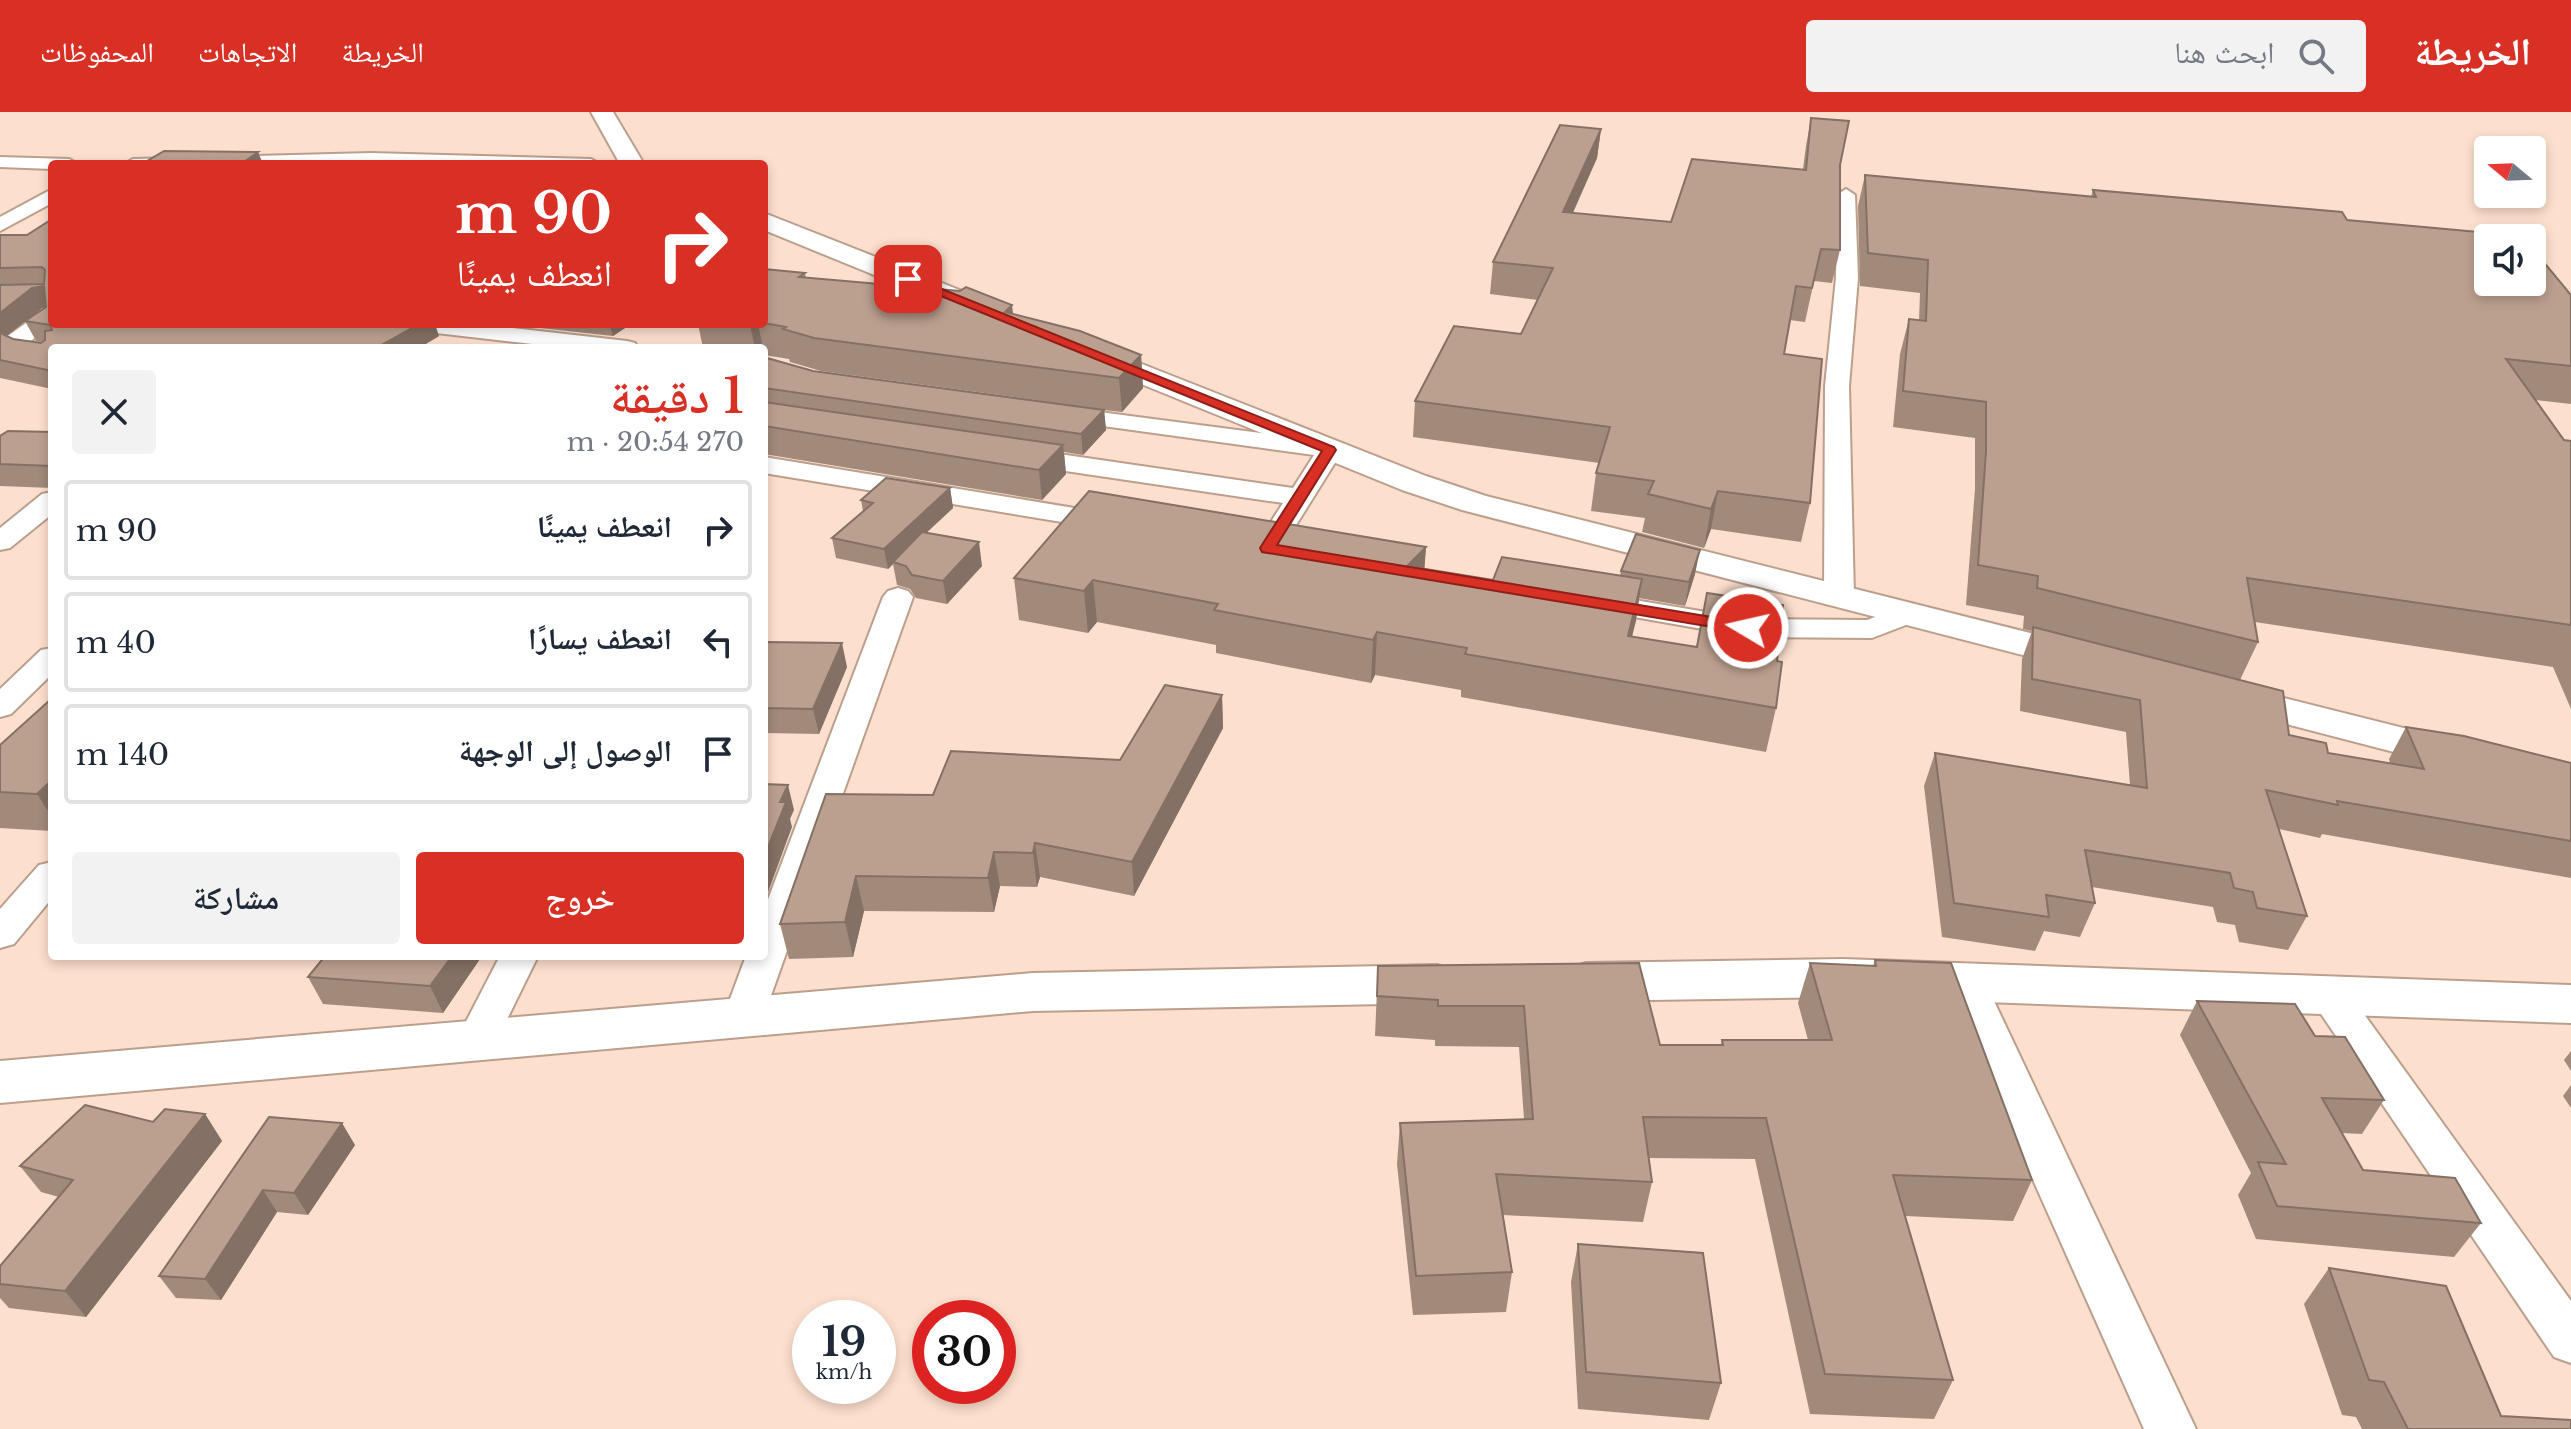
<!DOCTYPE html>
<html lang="ar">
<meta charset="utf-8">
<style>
body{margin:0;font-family:"Libre Baskerville","Noto Naskh Arabic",serif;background:#f2f2f3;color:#1f2937;direction:rtl;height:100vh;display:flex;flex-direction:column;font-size:30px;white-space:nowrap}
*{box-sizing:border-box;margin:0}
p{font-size:26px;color:#747a83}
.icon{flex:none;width:44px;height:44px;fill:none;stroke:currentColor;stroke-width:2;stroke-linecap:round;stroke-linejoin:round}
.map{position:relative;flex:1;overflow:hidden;direction:ltr}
.sheet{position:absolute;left:48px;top:232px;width:720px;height:616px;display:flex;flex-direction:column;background:#fff;border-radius:8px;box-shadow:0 4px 12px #0003;direction:rtl}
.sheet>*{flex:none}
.hud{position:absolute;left:48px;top:48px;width:720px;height:168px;border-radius:8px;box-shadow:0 4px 12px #0003;direction:rtl;background:#d93025;color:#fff;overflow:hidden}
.needle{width:52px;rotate:289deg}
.buttons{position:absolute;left:2474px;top:24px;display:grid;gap:16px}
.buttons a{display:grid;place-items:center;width:72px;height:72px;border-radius:8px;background:#fff;box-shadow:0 4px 12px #0003;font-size:40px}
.speed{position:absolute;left:792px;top:1188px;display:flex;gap:16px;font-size:40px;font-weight:700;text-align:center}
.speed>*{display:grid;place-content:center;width:104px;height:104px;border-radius:50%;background:#fff;box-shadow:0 4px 12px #0003;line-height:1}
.speed small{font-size:20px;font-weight:400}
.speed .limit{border:12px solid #d22;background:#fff;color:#111}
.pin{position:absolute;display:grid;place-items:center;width:68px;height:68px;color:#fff;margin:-34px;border-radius:16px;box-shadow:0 4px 12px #0006}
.me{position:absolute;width:88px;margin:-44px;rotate:279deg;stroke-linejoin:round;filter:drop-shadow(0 0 6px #0008)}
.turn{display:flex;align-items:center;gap:28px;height:168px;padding:0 24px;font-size:36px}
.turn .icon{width:104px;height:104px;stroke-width:2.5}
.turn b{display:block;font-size:56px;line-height:68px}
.round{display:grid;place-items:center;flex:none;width:84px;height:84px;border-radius:8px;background:#f2f2f3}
.overview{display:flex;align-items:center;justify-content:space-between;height:136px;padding:0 24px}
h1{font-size:48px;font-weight:600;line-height:60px;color:#d93025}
.primary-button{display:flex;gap:16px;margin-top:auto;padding:16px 24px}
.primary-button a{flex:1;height:92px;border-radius:8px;background:#d93025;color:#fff;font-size:32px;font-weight:600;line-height:92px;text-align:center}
.primary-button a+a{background:#f2f2f3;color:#1f2937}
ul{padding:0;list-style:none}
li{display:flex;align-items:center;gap:24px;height:100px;margin:0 16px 12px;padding:0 8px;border:4px solid #e0e1e3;border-radius:8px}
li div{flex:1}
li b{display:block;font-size:30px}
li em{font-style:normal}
header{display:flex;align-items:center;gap:48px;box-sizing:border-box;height:112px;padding:0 40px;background:#d93025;color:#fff}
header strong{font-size:38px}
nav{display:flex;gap:44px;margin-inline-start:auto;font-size:28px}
.search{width:560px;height:72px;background:#f2f2f3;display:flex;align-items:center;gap:20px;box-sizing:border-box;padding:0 28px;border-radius:8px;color:#747a83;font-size:30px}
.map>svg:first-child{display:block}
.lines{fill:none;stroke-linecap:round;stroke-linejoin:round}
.street-casing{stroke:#bb9f8d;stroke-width:4}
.secondary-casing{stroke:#bb9f8d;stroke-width:4}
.street{fill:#fff;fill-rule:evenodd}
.secondary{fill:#fff;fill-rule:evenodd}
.wall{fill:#a28a7b;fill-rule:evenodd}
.shaded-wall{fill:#847064}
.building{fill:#bca08f;stroke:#847064;stroke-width:2}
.route{fill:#d93025;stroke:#8d1f18;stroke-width:2}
</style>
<header>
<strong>الخريطة</strong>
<div class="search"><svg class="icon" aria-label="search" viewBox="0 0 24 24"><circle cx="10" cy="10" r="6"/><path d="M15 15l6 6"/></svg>ابحث هنا</div>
<nav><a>الخريطة</a><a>الاتجاهات</a><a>المحفوظات</a></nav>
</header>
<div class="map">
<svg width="2571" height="1317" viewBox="0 0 2571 1317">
<rect width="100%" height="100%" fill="#fddfcd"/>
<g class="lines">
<g class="street-casing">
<g id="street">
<polygon points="371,41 591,47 600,52 124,52 133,47"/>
<polygon points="0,45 69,47 78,52 52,52 52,57 0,55"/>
<polygon points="52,77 52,91 0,119 0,105"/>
<polygon points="1846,77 1855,83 1858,166 1849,274 1854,484 1849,490 1839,493 1829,490 1824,484 1825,274 1836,166 1837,83"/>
<path d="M52,196L54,212L28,231L60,236H52V248C34,245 13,246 2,231L5,226L44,198Z"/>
<polygon points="408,212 478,212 627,229 635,231 638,236 568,236 419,219"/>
<polygon points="1061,295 1330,330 1339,333 1343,338 1278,442 1268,444 1258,442 1254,436 1283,391 1018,352 1009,349 1005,344 1009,339 1018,336 1293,376 1314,343 1052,307 1049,302 1052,297"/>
<polygon points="764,345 1111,402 1121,404 1125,410 1121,416 1111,418 764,361"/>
<polygon points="52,380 52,402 10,436 0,438 0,416 42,382"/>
<polygon points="898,476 908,479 913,485 764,903 758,914 744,918 730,914 724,903 746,844 764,844 764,798 883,485 888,479"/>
<polygon points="1593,481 1748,507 1867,508 1908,493 1919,496 1923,502 1919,508 1872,526 1748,525 1583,496 1578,490 1583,484"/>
<polygon points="52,536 52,562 11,602 0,605 0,577 41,538"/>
<polygon points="52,750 52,786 14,832 0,836 0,797 39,753"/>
<polygon points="500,844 538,844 492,938 478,943 464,938 457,927"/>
<polygon points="1965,856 1979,860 1985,870 2196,1317 2144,1317 1945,870 1951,860"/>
<polygon points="2329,868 2343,873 2571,1189 2571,1251 2554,1245 2315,893 2309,883 2315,873"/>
</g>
</g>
<g class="secondary-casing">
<g id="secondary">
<polygon points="591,0 613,0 644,52 620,52"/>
<polygon points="764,101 995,192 999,198 995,204 985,207 975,204 764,118"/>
<polygon points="1086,230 1426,364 1486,384 2098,538 2104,547 2098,556 2084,559 1462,398 1402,378 1075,245 1071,239 1075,233"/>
<polygon points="2228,572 2571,658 2571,686 2213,593 2207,584 2213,575"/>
<polygon points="1843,847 2571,873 2571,911 1843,885 1586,889 1568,883 1560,870 1568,857 1586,851"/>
<polygon points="1437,853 1455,859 1463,872 1455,885 1437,891 1033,899 0,991 0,949 1033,861"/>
</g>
</g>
<use href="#street" class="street"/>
<use href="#secondary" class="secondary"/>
</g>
<g class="wall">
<polygon points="1811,6 1840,53 1840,138 1832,171 1814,169 1805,210 1790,208 1784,242 1810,391 1801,430 1711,417 1704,436 1642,420 1645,406 1591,399 1596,361 1599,351 1413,325 1415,289 1521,222 1538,188 1490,182 1493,150 1601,17 1597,46 1573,101 1671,110 1803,57 1806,34"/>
<polygon points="1865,63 2091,85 2093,78 2347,108 2571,183 2571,292 2535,288 2564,328 2571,329 2571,597 2553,555 2255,510 2258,530 2240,568 2289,623 2328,641 2390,651 2389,647 2406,615 2571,651 2571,766 2322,722 2320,726 2279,717 2307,804 2288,838 2239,830 2235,813 2217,810 2213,795 2092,775 2095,791 2080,825 2044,819 2035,839 1942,825 1924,674 1935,641 2130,673 2126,620 2020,599 2022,547 2032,519 2023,517 2024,504 1966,493 1975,377 1975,326 1893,315 1900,242 1909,207 1919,208 1920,181 1860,174 1858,94"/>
<path d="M0,123L439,224L419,236H52V277L0,266ZM45,195L25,209L36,229L42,230L13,227L7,224L42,196Z"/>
<polygon points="764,157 805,161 806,166 1013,202 1141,243 1143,276 1122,300 1104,298 1106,318 1083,343 1064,340 1066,362 1042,388 764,342 764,248 813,259 1058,291 821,259 790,250 789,247 764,243 764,236 703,236 698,212 764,212"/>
<polygon points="504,212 631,212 613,224"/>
<polygon points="52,320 52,376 0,374 0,352"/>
<polygon points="950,376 953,396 926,421 982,454 947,492 916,486 910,477 897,473 893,452 888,457 836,446 832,426 863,399 861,388"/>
<polygon points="1426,435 1424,457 1493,468 1620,464 1621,459 1695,462 1685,494 1639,486 1632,525 1696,535 1707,481 1777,549 1776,596 1766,640 1461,585 1461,578 1375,563 1371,571 1216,541 1216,533 1097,510 1088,521 1019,508 1014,466"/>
<polygon points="764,534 847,555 819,622 764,621"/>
<polygon points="1222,583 1223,616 1134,784 1040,765 1037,775 1000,774 994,800 864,799 853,845 789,847 780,812 933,683 1120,648"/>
<polygon points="52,588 52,719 0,716 0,633"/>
<polygon points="482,844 443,901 323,892 308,865"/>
<polygon points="1875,848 2032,1068 2013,1109 1905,1104 1953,1268 1934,1307 1810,1302 1755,1047 1649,1046 1652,1070 1643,1110 1503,1103 1512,1160 1506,1200 1413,1203 1397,1052 1400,1011 1524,1007 1519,935 1435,934 1435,928 1375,924 1378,854 1660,933 1721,933 1722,928 1808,928 1798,891 1810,851 1873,854"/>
<polygon points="2197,889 2315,924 2384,988 2362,1022 2342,1021 2363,1058 2481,1111 2454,1145 2256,1127 2238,1083 2251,1061 2180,923"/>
<polygon points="2571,939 2571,959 2564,948"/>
<polygon points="2571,973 2571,996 2563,984"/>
<polygon points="205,1002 222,1029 86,1205 9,1196 0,1186 0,1154 59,1085 41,1080 20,1054 153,1010"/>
<polygon points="269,1005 355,1033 308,1103 277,1100 221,1188 176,1186 159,1164"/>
<polygon points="1578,1132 1721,1271 1709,1308 1578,1297 1571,1170"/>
<polygon points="2329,1156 2501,1304 2571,1317 2362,1317 2356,1305 2342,1303 2304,1192"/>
</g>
<g class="shaded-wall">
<polygon points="1601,17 1597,46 1559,131 1563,100"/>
<polygon points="258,40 263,52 241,52"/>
<polygon points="44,174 52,194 42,196 0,229 0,201 32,176"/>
<polygon points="1012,193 1016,225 1005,200"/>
<polygon points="419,212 435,212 439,224 419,236 376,236"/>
<polygon points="609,212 631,212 613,224"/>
<polygon points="753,212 758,212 763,236 755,236 750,213"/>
<polygon points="1141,243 1143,276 1122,300 1119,266"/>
<polygon points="1104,298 1106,318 1083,343 1081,322"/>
<polygon points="1063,333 1066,362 1042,388 1039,358"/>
<polygon points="950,376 953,396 895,450 893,450 893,452 888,457 884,437"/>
<polygon points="1718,379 1711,417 1704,436 1711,397"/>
<polygon points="979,430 982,454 947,492 943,469"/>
<polygon points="1426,435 1423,476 1407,454"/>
<polygon points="1700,438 1695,462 1685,494 1689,470"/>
<polygon points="1642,467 1636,509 1621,567 1628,524"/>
<polygon points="1093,468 1097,510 1088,521 1084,479"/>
<polygon points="1377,520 1375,563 1371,571 1373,528"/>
<polygon points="842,531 847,555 819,622 813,597"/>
<polygon points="1222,583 1223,616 1134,784 1132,750"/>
<polygon points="52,668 52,705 37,682"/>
<polygon points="788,673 794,698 790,707 792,715 767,783 764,773 764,745 780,690"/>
<polygon points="1035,731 1040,765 1037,775 1033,741"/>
<polygon points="994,740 1000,774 994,800 988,766"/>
<polygon points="856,764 864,799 853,845 845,810"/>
<polygon points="452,844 482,844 443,901 430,874"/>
<polygon points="205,1002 222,1029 86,1205 65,1179"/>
<polygon points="342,1011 355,1033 308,1103 294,1081"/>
<polygon points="263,1078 277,1100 221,1188 205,1167"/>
</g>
<g class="building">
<polygon points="1811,6 1849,9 1840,53 1840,138 1821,137 1812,176 1796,174 1784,242 1822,247 1810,391 1718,379 1711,397 1648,382 1654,369 1596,361 1610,315 1415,289 1454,214 1521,222 1553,156 1493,150 1560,13 1601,17 1563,100 1671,110 1692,47 1806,58"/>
<polygon points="164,39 258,40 241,52 142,52"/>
<polygon points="1865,63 2096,85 2093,78 2342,100 2347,108 2522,124 2524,126 2488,126 2488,170 2532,170 2532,136 2571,183 2571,254 2506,247 2564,328 2571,329 2571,513 2247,466 2258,530 2037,476 2038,464 1978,453 1986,339 1986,290 1903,279 1909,207 1926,209 1928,148 1868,141"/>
<polygon points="52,107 52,212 419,212 376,236 52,236 52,259 0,248 0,221 13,227 41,231 45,228 45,219 52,218 50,213 25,209 46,195 44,174 32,176 0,201 0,173 44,172 45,158 42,155 0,156 0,123 27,123"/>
<polygon points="764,157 805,161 799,165 960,179 966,175 1012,193 1005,200 1080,219 1141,243 1119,266 814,226 783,217 786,215 764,211"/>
<polygon points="767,246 813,259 1104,298 1081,322 764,276 764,248"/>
<polygon points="764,290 1063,333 1039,358 764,314"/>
<polygon points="8,319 52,320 52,354 0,352 0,324"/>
<polygon points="886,366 950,376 884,437 832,426 873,391 861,388"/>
<polygon points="1089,379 1426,435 1407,454 1493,468 1502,445 1642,467 1628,524 1697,535 1707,481 1783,493 1777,549 1782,550 1776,596 1465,542 1467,536 1377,520 1373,528 1214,498 1218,492 1093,468 1084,479 1014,466"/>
<polygon points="922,420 979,430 943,469 912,463 906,454 893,450"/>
<polygon points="1636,422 1700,438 1689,470 1621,459"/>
<polygon points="2033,515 2283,579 2289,623 2326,631 2328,641 2424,657 2406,615 2464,624 2571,651 2571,729 2337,689 2338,693 2266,678 2307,804 2257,796 2253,780 2234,776 2230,761 2085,738 2095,791 2046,783 2049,805 1954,791 1935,641 2147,676 2140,588 2032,567"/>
<polygon points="766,530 842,531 813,597 764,596 764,534"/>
<polygon points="1165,573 1222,583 1132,750 1035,731 1033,741 994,740 988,766 856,764 845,810 780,812 826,682 933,683 951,639 1120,648"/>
<polygon points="50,588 52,588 52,668 37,682 0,680 0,633"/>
<polygon points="764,672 788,673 780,690 786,690 764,745"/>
<polygon points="325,844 452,844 430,874 308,865"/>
<polygon points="1875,848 1951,851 2032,1068 1893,1063 1953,1268 1825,1262 1766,1006 1643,1005 1652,1070 1496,1062 1512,1160 1416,1164 1400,1011 1533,1007 1524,894 1438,894 1438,888 1377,884 1378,854 1639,851 1660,933 1723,933 1722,928 1832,928 1810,851 1876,854"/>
<polygon points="2197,889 2295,892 2315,924 2345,925 2384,988 2322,986 2363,1058 2455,1066 2481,1111 2277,1094 2258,1050 2286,1052"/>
<polygon points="85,993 153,1010 165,997 205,1002 65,1179 0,1172 0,1154 73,1068 20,1054"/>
<polygon points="269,1005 342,1011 294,1081 263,1078 205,1167 159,1164"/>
<polygon points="1578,1132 1703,1141 1721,1271 1586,1260"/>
<polygon points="2329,1156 2446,1174 2501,1304 2571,1308 2571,1317 2408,1317 2384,1270 2369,1268"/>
</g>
<polygon class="route" points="904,165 912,165 1334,335 1336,338 1277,433 1748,511 1756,516 1748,521 1262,440 1260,436 1322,339 904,169"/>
</svg>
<div class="buttons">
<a><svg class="needle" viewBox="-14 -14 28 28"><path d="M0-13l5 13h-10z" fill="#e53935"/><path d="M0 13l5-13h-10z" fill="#747a83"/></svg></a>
<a><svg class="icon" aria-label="sound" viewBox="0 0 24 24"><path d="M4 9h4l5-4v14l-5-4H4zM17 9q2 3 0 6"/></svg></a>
</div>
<div class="speed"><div>19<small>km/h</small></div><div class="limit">30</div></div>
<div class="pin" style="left:908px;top:167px;background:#d93025"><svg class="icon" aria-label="arrive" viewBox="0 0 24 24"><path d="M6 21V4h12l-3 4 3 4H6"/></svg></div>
<svg class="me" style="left:1748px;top:516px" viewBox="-20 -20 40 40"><circle r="17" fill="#d93025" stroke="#fff" stroke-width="3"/><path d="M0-11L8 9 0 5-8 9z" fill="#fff"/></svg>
<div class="hud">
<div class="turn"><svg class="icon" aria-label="right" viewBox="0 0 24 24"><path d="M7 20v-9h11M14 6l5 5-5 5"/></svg><div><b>90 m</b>انعطف يمينًا</div></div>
</div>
<section class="sheet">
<div class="overview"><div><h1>1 دقيقة</h1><p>270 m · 20:54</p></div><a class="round"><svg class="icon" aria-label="close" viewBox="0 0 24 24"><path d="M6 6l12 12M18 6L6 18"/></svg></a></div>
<ul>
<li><svg class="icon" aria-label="right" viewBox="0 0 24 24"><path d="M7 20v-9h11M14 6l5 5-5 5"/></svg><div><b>انعطف يمينًا</b></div><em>90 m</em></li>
<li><svg class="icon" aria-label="left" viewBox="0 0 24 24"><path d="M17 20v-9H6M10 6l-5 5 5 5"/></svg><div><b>انعطف يسارًا</b></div><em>40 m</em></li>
<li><svg class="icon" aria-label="arrive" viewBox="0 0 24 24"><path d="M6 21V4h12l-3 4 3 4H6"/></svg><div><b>الوصول إلى الوجهة</b></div><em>140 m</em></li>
</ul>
<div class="primary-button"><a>خروج</a><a>مشاركة</a></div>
</section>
</div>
